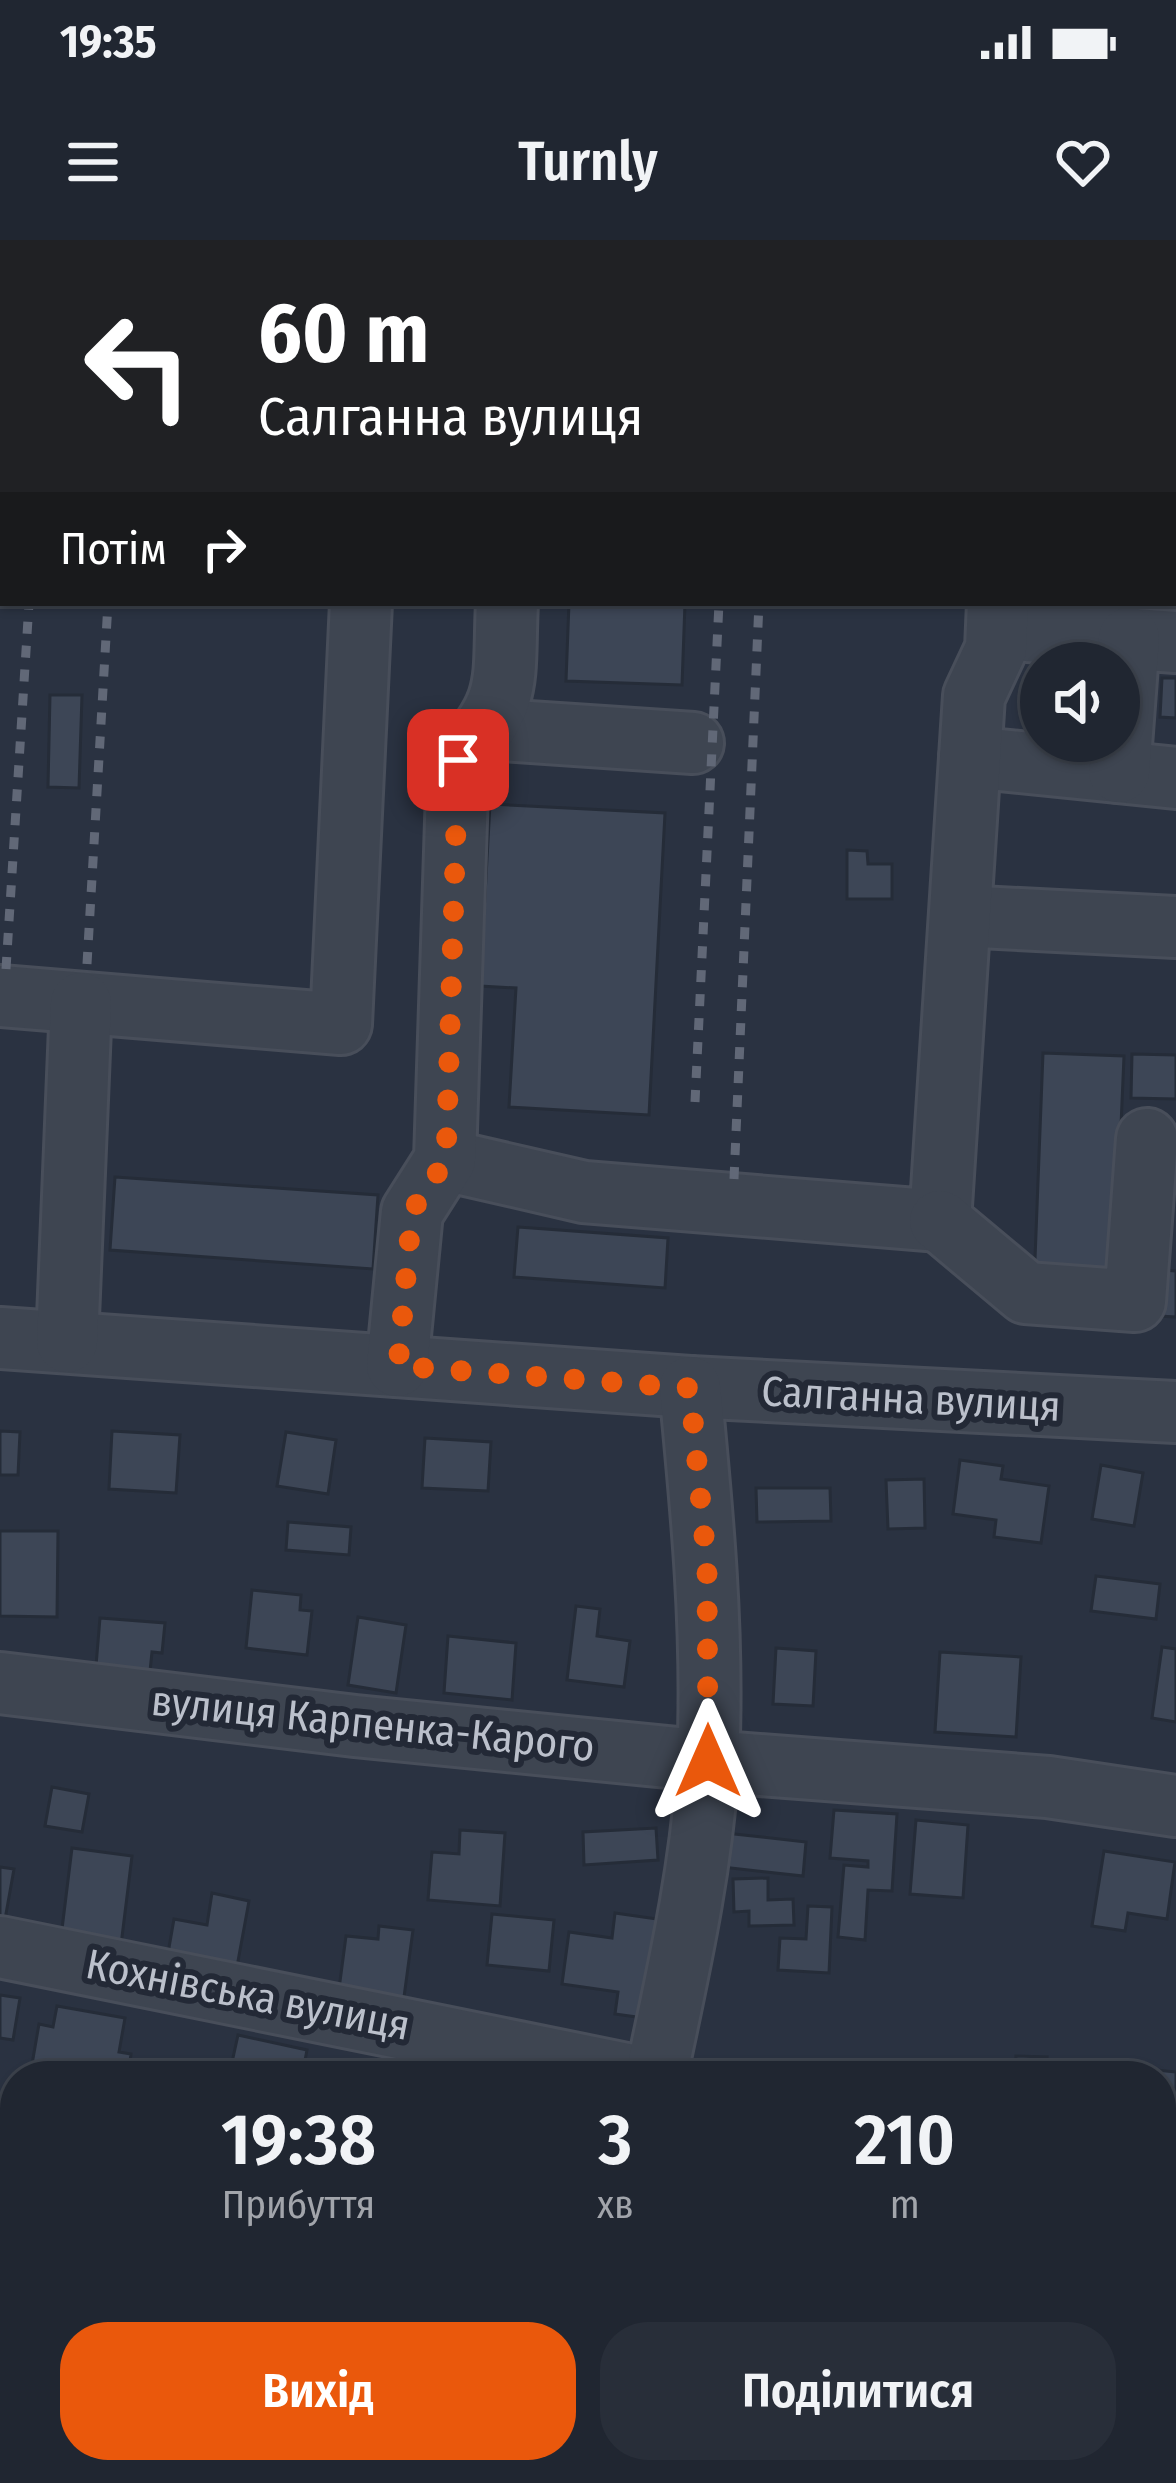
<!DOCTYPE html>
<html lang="uk">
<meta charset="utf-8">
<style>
body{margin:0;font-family:"Fira Sans Condensed",sans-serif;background:#282e39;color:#f1f3f6;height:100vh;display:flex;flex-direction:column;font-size:45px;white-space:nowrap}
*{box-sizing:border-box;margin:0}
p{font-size:39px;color:#a2a5ab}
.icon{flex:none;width:66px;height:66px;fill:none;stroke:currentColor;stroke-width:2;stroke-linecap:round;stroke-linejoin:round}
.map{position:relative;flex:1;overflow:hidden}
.details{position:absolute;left:0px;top:1821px;width:1176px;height:423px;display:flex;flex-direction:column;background:#202631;border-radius:48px 48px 0 0;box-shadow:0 3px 9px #0004,0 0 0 3px #3d434d}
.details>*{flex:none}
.banner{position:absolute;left:0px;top:0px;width:1176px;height:366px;box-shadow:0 3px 9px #0004,0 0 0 3px #3d434d;background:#202124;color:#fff;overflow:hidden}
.tools{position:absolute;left:1020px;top:402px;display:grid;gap:24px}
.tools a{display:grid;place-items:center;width:120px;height:120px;border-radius:50%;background:#202631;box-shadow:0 3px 9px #0004,0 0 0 3px #3d434d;font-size:60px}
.pin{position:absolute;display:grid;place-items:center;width:102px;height:102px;color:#fff;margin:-51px;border-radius:24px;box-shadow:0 6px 18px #0006}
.me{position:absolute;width:132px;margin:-66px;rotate:0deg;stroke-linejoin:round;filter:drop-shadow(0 0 9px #0008)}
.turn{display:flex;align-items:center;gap:42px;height:252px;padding:0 60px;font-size:54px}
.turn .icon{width:156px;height:156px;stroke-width:2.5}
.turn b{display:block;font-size:84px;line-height:102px}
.then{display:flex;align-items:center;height:114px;padding:0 60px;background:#0003;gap:24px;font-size:45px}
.eta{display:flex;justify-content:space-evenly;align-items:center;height:204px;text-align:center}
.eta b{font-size:72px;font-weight:600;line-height:84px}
.button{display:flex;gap:24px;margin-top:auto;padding:24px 60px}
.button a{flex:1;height:138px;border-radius:48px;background:#ea580c;color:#fff;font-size:48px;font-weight:600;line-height:138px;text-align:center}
.button a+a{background:#282e39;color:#f1f3f6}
.status{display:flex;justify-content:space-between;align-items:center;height:84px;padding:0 60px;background:#202631;direction:ltr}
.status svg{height:33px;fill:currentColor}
header{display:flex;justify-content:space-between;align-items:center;height:156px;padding:0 60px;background:#202631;font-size:54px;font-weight:600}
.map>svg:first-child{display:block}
.building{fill:#3d4656;stroke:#252c38;stroke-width:3}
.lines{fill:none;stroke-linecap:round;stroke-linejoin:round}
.minor-casing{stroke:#484e5a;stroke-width:66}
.minor{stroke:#3e4551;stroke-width:60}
.rail{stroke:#616877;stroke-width:9;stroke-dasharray:12 12;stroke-linecap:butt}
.route{stroke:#ea580c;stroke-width:21;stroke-dasharray:0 37.8}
.labels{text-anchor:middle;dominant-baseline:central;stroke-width:12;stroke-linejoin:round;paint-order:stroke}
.street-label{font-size:42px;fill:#bbc0cb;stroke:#232936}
</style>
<div class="status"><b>19:35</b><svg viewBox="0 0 49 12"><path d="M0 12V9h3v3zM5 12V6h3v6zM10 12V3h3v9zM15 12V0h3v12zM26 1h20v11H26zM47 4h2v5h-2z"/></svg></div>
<header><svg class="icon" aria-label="menu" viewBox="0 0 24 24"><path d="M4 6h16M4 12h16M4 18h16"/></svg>Turnly<svg class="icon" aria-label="heart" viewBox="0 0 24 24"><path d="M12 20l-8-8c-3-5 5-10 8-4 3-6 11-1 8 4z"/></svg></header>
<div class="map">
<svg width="1176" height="2243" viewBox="0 0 1176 2243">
<rect width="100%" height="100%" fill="#2a3241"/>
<g class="building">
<rect x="835" y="0" width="206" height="3"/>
<polygon points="569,363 685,363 682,445 566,441"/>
<polygon points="1162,438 1176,438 1176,478 1160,477"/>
<polygon points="50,455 82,455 79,548 48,547"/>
<polygon points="490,564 665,573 649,875 509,867 516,748 480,746"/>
<polygon points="847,610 867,611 868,624 892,624 892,659 847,659"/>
<polygon points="1043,813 1124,816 1114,1048 1034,1045"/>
<polygon points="1132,814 1176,815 1176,859 1131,858"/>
<polygon points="115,937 378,955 373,1029 110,1010"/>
<polygon points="518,987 668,998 665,1048 514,1037"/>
<polygon points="1162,1030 1176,1031 1176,1077 1159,1076"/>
<polygon points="0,1191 20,1192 18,1235 0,1235"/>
<polygon points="112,1191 180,1195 176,1253 109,1249"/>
<polygon points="286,1192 336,1200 328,1254 277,1246"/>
<polygon points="425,1198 491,1202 488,1251 422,1248"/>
<polygon points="960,1220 1003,1226 1001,1239 1049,1246 1041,1303 994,1297 996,1280 953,1274"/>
<polygon points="1101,1225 1143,1233 1134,1286 1092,1279"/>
<polygon points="924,1239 925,1288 888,1289 886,1240"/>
<polygon points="756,1248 830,1248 831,1281 757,1282"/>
<polygon points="288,1282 351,1287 349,1315 286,1310"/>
<polygon points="0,1291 58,1291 57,1377 0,1376"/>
<polygon points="1096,1336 1160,1344 1156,1379 1091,1371"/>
<polygon points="252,1350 301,1355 300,1370 312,1371 307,1415 246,1408"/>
<polygon points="576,1366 600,1369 597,1396 630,1401 624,1447 567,1440"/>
<polygon points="358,1377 406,1385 396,1453 348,1445"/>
<polygon points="100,1378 165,1383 162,1413 152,1412 150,1431 96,1426"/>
<polygon points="448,1396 516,1403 512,1460 444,1453"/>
<polygon points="1162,1407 1176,1409 1176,1482 1152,1478"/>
<polygon points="776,1408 816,1411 813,1466 773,1464"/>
<polygon points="940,1412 1021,1417 1016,1497 935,1492"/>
<polygon points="52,1547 89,1554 82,1592 45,1586"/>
<polygon points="834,1570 897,1574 892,1651 868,1650 865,1700 838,1697 844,1625 868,1627 868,1621 830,1618"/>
<polygon points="916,1580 968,1585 963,1658 910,1654"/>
<polygon points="656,1588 658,1620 584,1625 583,1592"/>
<polygon points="460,1590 505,1593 500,1666 428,1660 432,1612 459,1614"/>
<polygon points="725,1593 806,1602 803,1636 722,1627"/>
<polygon points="72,1608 132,1616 121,1705 61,1697"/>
<polygon points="1104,1611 1175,1622 1167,1679 1128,1673 1125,1691 1092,1686"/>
<polygon points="0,1627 14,1629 4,1685 0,1684"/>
<polygon points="768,1638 768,1660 793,1659 794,1685 749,1686 749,1671 734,1672 733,1639"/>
<polygon points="212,1653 249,1661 236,1732 167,1719 174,1679 207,1685"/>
<polygon points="808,1666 832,1667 829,1733 778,1730 780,1698 806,1699"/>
<polygon points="615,1673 657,1679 644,1778 615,1774 618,1752 562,1744 569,1692 612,1698"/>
<polygon points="492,1674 554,1680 549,1731 487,1725"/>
<polygon points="379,1686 413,1690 404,1757 339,1749 346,1696 378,1699"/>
<polygon points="0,1755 20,1758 13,1800 0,1798"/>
<polygon points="57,1766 125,1778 119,1812 131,1814 128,1836 30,1836 39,1784 53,1787"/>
<polygon points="238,1795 307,1810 302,1836 229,1836"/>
<polygon points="1016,1816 1047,1817 1046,1836 1015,1836"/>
<polygon points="1156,1830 1176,1832 1176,1884 1161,1883 1161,1836 1155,1836"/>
</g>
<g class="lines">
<g class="minor-casing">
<g id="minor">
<polyline points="379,3 379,0"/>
<polyline points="526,3 526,0"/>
<polyline points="1173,247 1176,247"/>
<polyline points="999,389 1176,402"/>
<polyline points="486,489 693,503"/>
<polyline points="970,517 1176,538"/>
<polyline points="1119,532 1129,398"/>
<polyline points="960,676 1176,687"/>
<polyline points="0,756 341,784 361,363"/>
<polyline points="445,920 584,952 940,981 974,456 996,409 998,363"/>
<polyline points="940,981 1026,1053 1135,1061 1147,899"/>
<polyline points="0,1098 690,1147 1176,1172"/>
<polyline points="67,1102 81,763"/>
<path d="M397,1126L412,972L445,920L458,520C514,460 503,440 507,363"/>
<polyline points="0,1443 355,1486 708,1521 1048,1547 1176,1566"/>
<polyline points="0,1707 636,1836"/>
<path d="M656,1836C678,1732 702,1628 708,1521C714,1396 702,1271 690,1147"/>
<polyline points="1161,2035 1176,2036"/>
<polyline points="622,2229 624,2243"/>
</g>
</g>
<use href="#minor" class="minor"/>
<g class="rail">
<polyline points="731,0 732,3"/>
<polyline points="766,0 766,3"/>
<polyline points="51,3 51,0"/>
<polyline points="130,3 130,0"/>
<polyline points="87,724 108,363"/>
<polyline points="6,729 29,363"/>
<polyline points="695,862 719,363"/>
<polyline points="734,939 759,363"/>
</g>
</g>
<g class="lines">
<polyline class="route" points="458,520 446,920 412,971 398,1126 690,1148 707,1327 708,1521"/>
</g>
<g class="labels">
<g class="street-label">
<text transform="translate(911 1159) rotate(3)">Салганна вулиця</text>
<text transform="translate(373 1484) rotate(6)">вулиця Карпенка-Карого</text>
<text transform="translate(248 1755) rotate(11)">Кохнівська вулиця</text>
</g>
</g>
</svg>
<div class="tools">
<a><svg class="icon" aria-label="sound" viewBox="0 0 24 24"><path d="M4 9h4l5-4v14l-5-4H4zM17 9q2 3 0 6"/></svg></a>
</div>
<div class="pin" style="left:458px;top:520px;background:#d93025"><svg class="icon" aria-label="arrive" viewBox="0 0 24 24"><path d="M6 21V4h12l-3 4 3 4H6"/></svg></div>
<svg class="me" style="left:708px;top:1521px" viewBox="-20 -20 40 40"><path d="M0-17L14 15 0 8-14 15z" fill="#ea580c" stroke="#fff" stroke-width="4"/></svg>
<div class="banner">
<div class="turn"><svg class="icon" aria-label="left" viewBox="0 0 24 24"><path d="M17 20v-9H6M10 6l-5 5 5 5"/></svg><div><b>60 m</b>Салганна вулиця</div></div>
<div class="then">Потім<svg class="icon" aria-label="right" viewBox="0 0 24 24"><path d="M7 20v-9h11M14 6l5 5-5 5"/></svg></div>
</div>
<section class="details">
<div class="eta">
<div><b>19:38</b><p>Прибуття</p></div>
<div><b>3</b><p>хв</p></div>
<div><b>210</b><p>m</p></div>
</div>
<div class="button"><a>Вихід</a><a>Поділитися</a></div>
</section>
</div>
